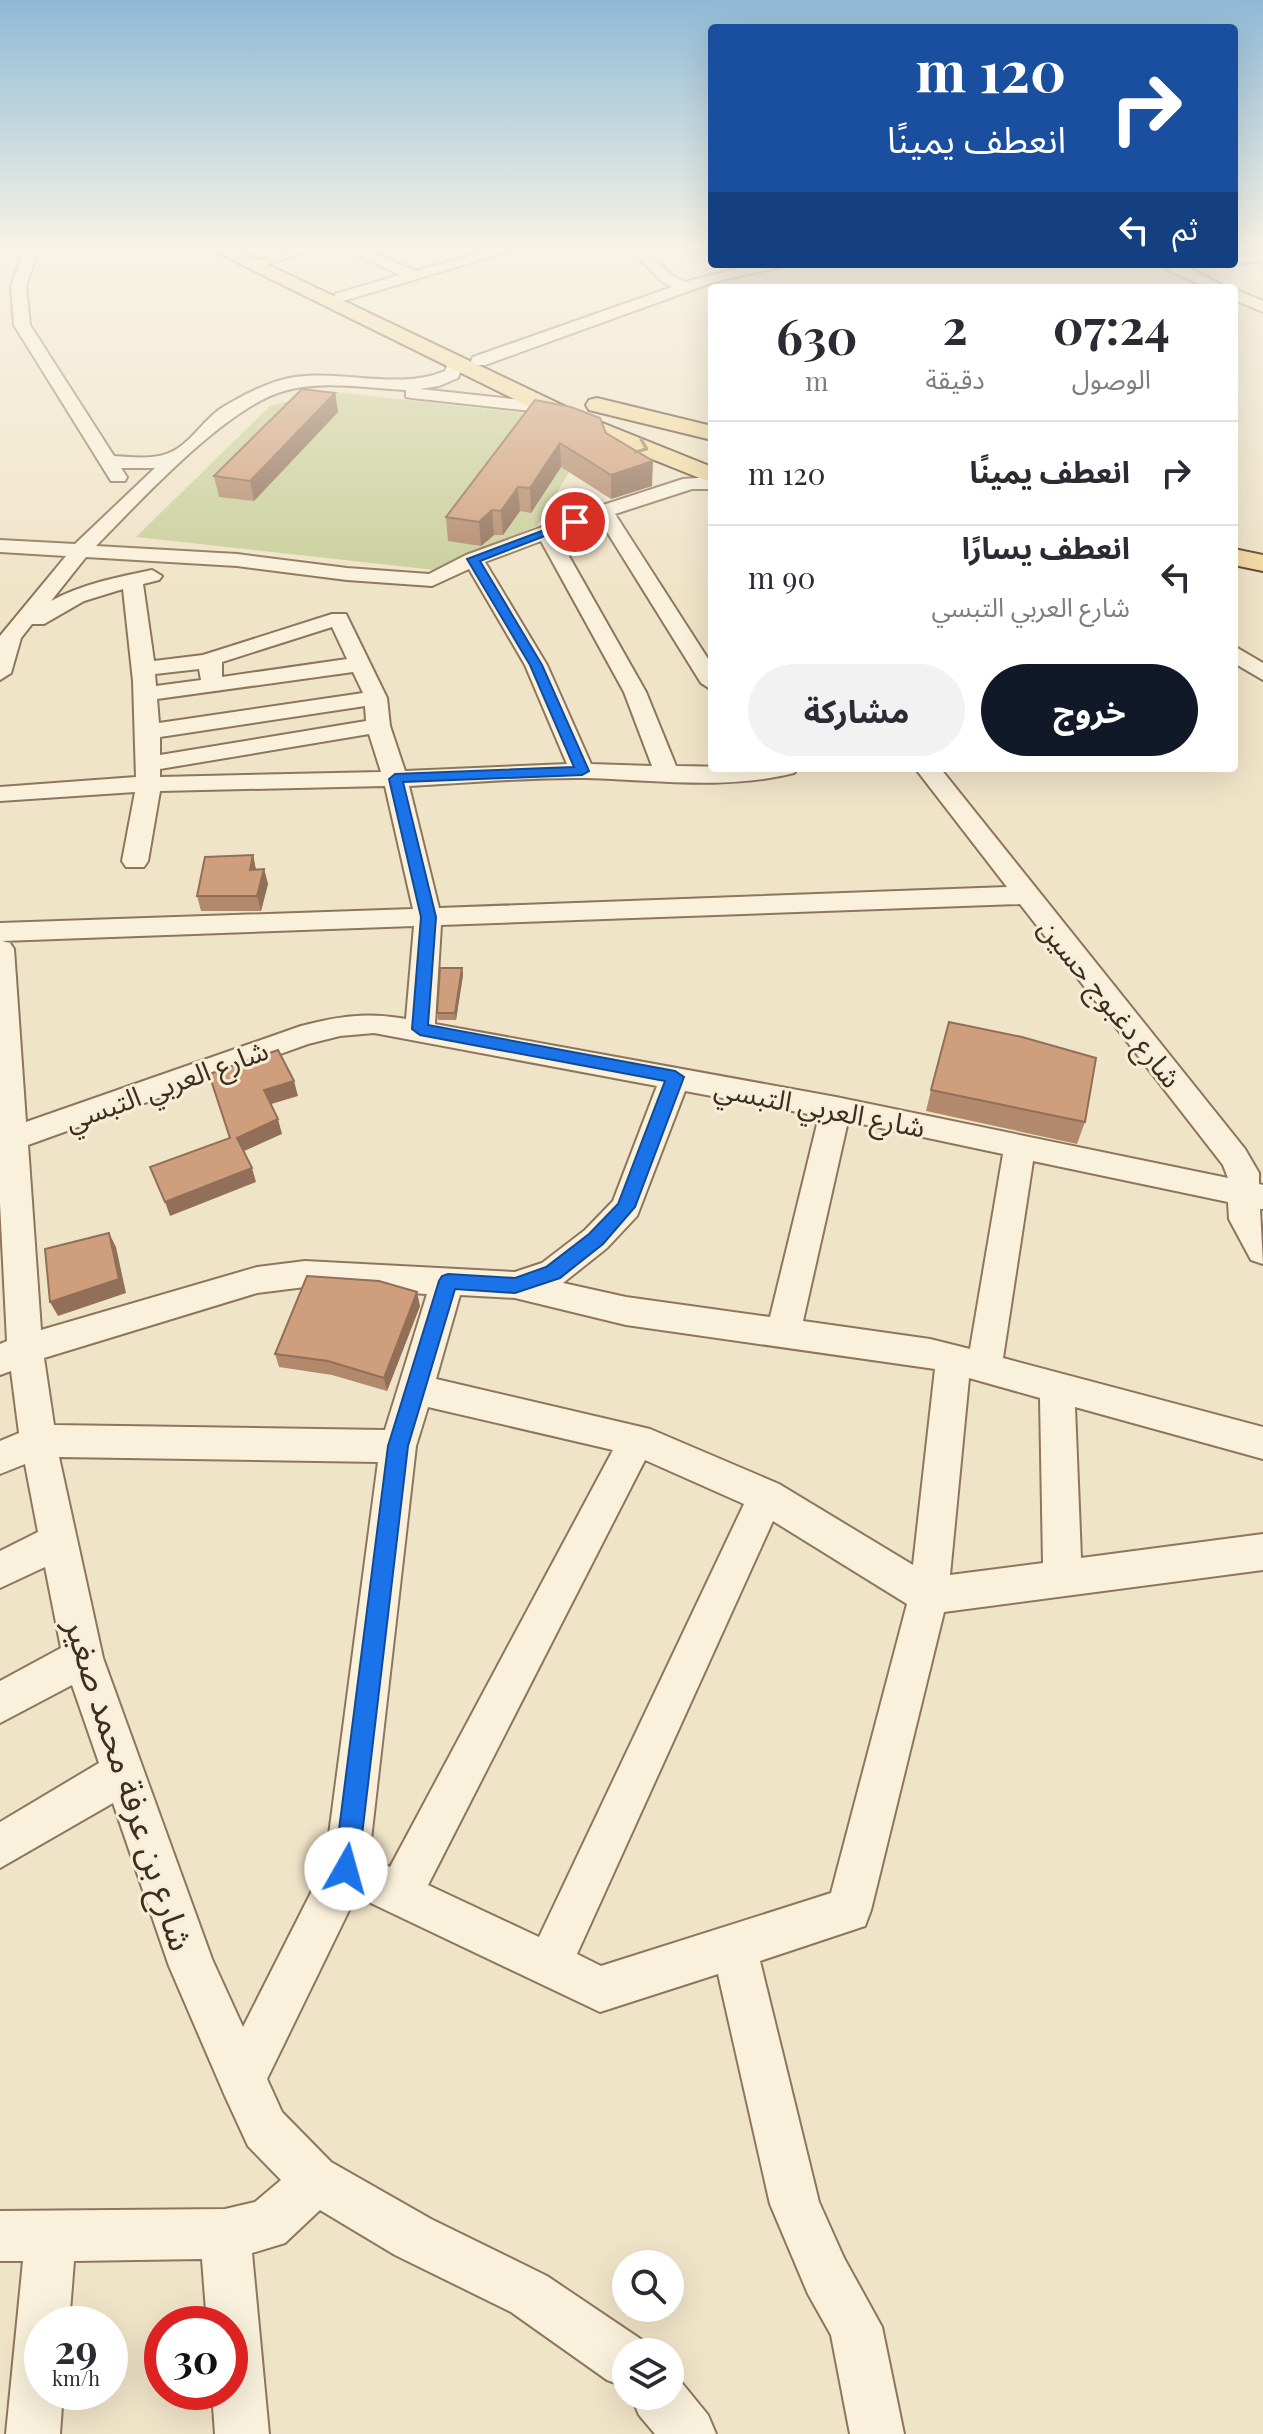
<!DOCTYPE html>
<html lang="ar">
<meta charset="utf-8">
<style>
body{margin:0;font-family:"Playfair Display","Noto Sans Arabic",serif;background:#f2f2f3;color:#2b2b33;direction:rtl;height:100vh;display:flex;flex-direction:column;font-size:30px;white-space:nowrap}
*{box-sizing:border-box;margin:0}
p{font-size:26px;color:#7c7c81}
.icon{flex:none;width:44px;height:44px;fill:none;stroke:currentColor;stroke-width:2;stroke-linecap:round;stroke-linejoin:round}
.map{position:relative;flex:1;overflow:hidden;direction:ltr}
.details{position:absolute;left:708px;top:284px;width:530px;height:488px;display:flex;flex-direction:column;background:#fff;border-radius:8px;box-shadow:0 8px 32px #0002;direction:rtl}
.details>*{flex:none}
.banner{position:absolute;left:708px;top:24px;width:530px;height:244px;border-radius:8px;box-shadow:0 8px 32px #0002;direction:rtl;background:#1a4fa0;color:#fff;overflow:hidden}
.controls{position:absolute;left:612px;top:2250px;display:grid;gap:16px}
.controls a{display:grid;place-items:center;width:72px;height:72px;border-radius:50%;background:#fff;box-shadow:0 8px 32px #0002;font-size:40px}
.speed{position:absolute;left:24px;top:2306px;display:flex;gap:16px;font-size:40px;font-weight:700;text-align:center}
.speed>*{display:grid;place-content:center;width:104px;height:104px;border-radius:50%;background:#fff;box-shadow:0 8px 32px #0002;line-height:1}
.speed small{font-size:20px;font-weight:400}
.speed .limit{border:12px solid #d22;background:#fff;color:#111}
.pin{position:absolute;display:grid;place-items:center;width:68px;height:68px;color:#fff;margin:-34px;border:4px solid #fff;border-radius:50%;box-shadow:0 2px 8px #0007}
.me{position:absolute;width:88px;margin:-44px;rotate:7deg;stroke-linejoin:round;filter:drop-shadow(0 0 6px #0008)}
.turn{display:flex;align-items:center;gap:28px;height:168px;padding:0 40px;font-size:36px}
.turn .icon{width:104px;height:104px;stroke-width:2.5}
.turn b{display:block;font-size:56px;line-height:68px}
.then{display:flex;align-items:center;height:76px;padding:0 40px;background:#0003;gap:16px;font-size:30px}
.eta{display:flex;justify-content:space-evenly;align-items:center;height:136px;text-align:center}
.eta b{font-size:48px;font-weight:700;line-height:56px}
.action{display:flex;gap:16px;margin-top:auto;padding:16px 40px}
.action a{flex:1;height:92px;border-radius:48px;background:#111827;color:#fff;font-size:32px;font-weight:700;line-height:92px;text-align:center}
.action a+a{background:#f2f2f3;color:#2b2b33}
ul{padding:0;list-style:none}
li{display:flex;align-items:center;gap:24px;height:104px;padding:0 40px;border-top:2px solid #e1e1e2}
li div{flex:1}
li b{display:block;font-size:30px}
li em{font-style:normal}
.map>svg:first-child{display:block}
.green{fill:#c9cf9b}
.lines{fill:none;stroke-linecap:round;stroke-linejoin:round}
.minor-casing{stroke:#8d765c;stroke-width:4}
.major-casing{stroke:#5b4430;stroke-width:4}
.minor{fill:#faf1dc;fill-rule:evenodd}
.major{fill:#f3d9a0;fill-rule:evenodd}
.wall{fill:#b2896c}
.shaded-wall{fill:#916f58}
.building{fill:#cf9f7d;stroke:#916f58;stroke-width:2}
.oneway{stroke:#988460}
.route{fill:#1a73e8;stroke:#114b97;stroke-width:2}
.labels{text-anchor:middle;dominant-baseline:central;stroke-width:6;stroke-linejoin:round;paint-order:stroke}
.street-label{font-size:28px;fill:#3d2e20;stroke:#f7eed8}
.near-street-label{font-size:34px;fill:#3d2e20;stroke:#f7eed8}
</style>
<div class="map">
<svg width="1263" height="2434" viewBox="0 0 1263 2434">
<rect width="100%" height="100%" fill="#f0e4c8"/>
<polygon class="green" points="327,391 542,415 572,467 537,526 435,570 136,537 270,406"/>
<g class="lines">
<g class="minor-casing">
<g id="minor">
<path d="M25,248H39L26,286L30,325L114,456C132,457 151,460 169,453C188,446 203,421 220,409C234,400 253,390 269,384C325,361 389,394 445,371L450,358L456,357L464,362L458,378L439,386L420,389L550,403L559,408L550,413L412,398L406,397V390C366,388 322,380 284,391C226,407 140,501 96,546L237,554L347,568L429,574L466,555L597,507L683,479L712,477V489H692L615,514L712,665V690L701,683L599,519L557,535L646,692L676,766L798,768L794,773C727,790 655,780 587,778C528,777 468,783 409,786L439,908L1007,887L915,768H940L1245,1149L1259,1173V1184L1263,1185V1209H1260L1263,1264L1251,1260L1229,1219L1228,1202L1033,1161L1003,1358L1263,1427V1459L1075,1407L1081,1558L1263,1534V1570L944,1612L871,1910L865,1926L760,1961L819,2202L844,2258L882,2327L904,2434H850L831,2335L808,2294L770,2204L718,1974L600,2012L356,1896L267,2079L282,2112L331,2162L431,2219L547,2276L645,2342L649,2352H626V2387L607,2380L511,2312L395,2255L320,2210L285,2243L252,2253L269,2434H215L212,2392H230V2324H207L202,2259L74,2261L69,2324H42V2392H63L60,2434H6L23,2261H0V2211L225,2209L255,2202L281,2180L248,2146L225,2096L169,1966L113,1803L0,1868V1822L99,1763L72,1685L0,1723V1681L61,1648L45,1567L0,1588V1551L38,1532L25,1464L0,1474V1441L19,1433L11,1371L0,1375V1344L7,1341L0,1203V923L413,909L385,786L160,791L148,861L144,867H126L122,861L135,792L0,801V787L136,777L133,681L123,589L84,601L44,624H32L21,638L11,673L0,680V636L66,556L0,552V540L75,544L155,468H121L127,477L125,481H111L14,325L11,286ZM541,541L624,692L652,766L591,764L547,665L485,562ZM86,557L237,566L347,580L432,586L469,569L525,665L567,764L405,771L390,726L387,698L346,614H332L203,655L154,661L143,584L159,580L162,576L152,570C118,577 82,584 51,601ZM332,627L347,659L222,677V662ZM199,669L201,680L156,686L155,674ZM353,672L363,693L159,723L157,699ZM365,706L366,721L160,755V737ZM369,734L381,772L160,777V769ZM1020,904L1223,1165L1228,1178L836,1097L435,1024L441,925ZM414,926L406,1019C366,1012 340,1016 301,1026L26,1122L14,949L10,943L2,941ZM374,1033L657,1086L613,1201L585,1230L542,1263L515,1272L305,1261L257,1267L41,1330L28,1145L308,1044L340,1036ZM685,1091L819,1116L770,1317L626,1297L563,1283L607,1248L637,1216ZM848,1121L1003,1154L970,1349L930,1339L803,1321ZM305,1287L427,1294L385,1430L54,1425L44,1358L257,1293ZM460,1295L515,1298L626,1325L935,1369L913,1565L779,1484L650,1429L436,1379ZM969,1378L1040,1398L1043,1563L950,1575ZM428,1407L613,1450L390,1867L369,1857L416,1446ZM59,1457L378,1462L325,1865L243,2027L212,1959L103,1658ZM645,1460L744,1504L539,1937L428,1885ZM773,1521L907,1604L831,1893L601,1966L577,1954Z"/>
<polygon points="295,248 319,248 265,265 258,261"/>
<polygon points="342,248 362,248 416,271 496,248 520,248 340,302 335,300 335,294 400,275"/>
<polygon points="630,248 645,248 671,275 685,282 755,264 783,264 781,267 714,282 485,365 473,365 471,361 473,357 672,287 661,281"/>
<polygon points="1263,253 1263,261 1234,264 1232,264 1234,256"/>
<polygon points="1165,264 1196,264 1189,268 1228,288 1207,288 1166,269"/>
<polygon points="1234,289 1263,301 1263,312 1234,300"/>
<polygon points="1234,646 1263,663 1263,680 1234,663"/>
<polygon points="670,2374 677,2377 708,2415 716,2434 655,2434 639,2415 631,2396 670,2396"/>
</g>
</g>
<g class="major-casing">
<g id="major">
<polygon points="208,248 233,248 585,416 712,467 712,483 569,426"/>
<polygon points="597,398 712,426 712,440 589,410 586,405 589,400"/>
<polygon points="1234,549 1263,555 1263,571 1234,565"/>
</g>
</g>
<use href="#minor" class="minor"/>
<use href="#major" class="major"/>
</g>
<g class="wall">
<polygon points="335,393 338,412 254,501 219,497 214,476"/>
<polygon points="535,400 606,433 652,486 611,499 561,467 531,513 520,511 503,535 494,535 481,546 448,541 446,517"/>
<polygon points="253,855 256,870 264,869 268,884 261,911 201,911 197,896"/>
<polygon points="462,968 463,975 456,1020 438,1020 437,1013"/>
<polygon points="931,1090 1085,1122 1077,1144 926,1111"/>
<polygon points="420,1306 387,1391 332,1375 279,1367 275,1354"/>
</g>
<g class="shaded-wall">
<polygon points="335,393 338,412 254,501 250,481"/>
<polygon points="560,443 561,467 531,513 530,488"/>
<polygon points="653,461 652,486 611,499 611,475"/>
<polygon points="518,487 520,511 503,535 501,511"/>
<polygon points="492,510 494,535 481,546 479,522"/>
<polygon points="253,855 256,870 250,870"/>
<polygon points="264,869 268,884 261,911 257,896"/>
<polygon points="462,968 463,975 456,1020 455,1013"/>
<polygon points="294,1081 298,1096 268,1105 264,1090"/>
<polygon points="278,1119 282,1134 242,1152 237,1138"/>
<polygon points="252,1168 256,1182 170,1216 165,1202"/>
<polygon points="109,1233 116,1247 126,1293 58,1316 50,1302"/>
<polygon points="417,1292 420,1306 387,1391 384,1378"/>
</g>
<g class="building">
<polygon points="302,389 335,393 250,481 214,476"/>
<polygon points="535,400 571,407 600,418 606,433 653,461 611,475 560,443 530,488 518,487 501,511 492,510 479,522 446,517"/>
<polygon points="253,855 250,870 264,869 257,896 197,896 205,857"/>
<polygon points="440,968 462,968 455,1013 437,1013"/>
<polygon points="949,1022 1022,1037 1096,1058 1085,1122 931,1090"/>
<polygon points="278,1050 294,1081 264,1090 278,1119 237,1138 252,1168 165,1202 150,1167 230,1138 209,1074"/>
<polygon points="109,1233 119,1279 50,1302 45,1249"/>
<polygon points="307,1276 379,1281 417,1292 384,1378 328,1361 275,1354"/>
</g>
<defs><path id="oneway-chevron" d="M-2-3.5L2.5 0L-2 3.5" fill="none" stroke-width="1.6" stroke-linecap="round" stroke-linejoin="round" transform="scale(2)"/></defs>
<use class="oneway" href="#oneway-chevron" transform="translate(642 447) rotate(22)"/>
<linearGradient id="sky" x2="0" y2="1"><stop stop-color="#8fbad6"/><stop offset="0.42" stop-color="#f8f3e6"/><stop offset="1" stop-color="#f8f3e6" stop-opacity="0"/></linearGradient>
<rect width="1263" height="589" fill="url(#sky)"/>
<polygon class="route" points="571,520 581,522 480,561 542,665 589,771 582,775 403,782 436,917 428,1025 675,1071 684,1077 635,1207 603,1244 560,1278 515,1293 455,1289 408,1446 358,1869 355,1877 346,1881 337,1877 334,1869 388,1446 439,1281 442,1276 448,1274 515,1278 546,1267 589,1234 618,1204 665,1081 420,1035 412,1029 421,917 389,779 395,774 574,767 530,665 467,559"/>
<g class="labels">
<g class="street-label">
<text transform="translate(1111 1002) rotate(51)">شارع دغبوج حسين</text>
<text transform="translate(166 1084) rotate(-20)">شارع العربي التبسي</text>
<text transform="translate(820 1106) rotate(11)">شارع العربي التبسي</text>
</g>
<g class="near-street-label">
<text transform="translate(131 1784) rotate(72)">شارع بن عرفة محمد صغير</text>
</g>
</g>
</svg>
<div class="controls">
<a><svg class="icon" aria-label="search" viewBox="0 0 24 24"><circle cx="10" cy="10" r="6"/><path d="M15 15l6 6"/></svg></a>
<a><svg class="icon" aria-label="layers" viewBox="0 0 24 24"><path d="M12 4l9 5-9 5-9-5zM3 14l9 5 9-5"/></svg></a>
</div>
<div class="speed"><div>29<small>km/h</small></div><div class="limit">30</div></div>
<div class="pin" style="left:575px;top:522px;background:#d93025"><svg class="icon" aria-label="arrive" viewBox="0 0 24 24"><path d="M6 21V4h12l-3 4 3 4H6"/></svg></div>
<svg class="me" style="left:346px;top:1869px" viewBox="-20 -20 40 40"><circle r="19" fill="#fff"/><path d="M0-13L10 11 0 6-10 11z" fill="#1a73e8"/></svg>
<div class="banner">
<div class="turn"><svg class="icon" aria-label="right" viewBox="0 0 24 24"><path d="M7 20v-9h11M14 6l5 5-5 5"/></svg><div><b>120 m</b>انعطف يمينًا</div></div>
<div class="then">ثم<svg class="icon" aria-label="left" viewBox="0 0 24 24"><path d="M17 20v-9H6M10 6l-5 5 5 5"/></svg></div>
</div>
<section class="details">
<div class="eta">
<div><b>07:24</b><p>الوصول</p></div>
<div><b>2</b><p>دقيقة</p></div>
<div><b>630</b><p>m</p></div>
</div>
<ul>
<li><svg class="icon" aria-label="right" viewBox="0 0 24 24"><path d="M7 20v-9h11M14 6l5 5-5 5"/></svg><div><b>انعطف يمينًا</b></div><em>120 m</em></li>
<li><svg class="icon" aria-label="left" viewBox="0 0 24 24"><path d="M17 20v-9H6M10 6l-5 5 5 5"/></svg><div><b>انعطف يسارًا</b><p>شارع العربي التبسي</p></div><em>90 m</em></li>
</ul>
<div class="action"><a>خروج</a><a>مشاركة</a></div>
</section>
</div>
